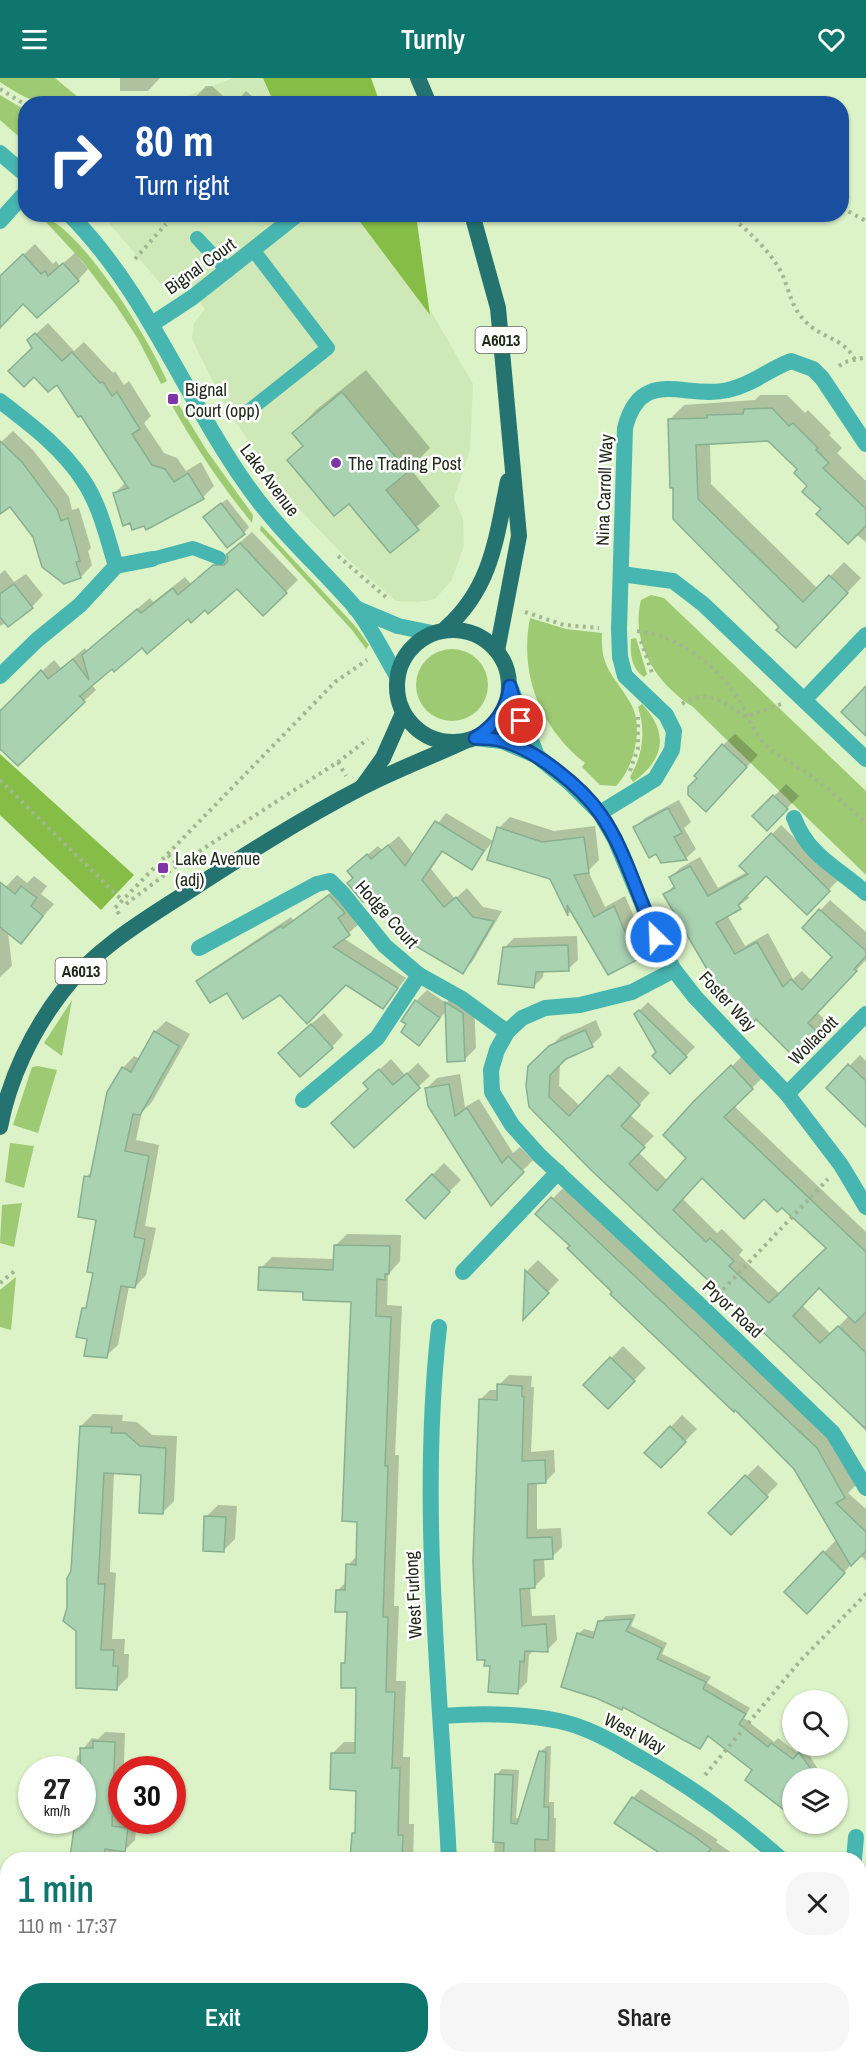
<!DOCTYPE html>
<meta charset="utf-8">
<style>
body{margin:0;font-family:"Archivo Narrow",sans-serif;background:#f6f6f6;color:#222;height:100vh;display:flex;flex-direction:column;font-size:22px;white-space:nowrap}
*{box-sizing:border-box;margin:0}
p{font-size:20px;color:#767676}
.icon{flex:none;width:33px;height:33px;fill:none;stroke:currentColor;stroke-width:2;stroke-linecap:round;stroke-linejoin:round}
.map{position:relative;flex:1;overflow:hidden}
.drawer{position:absolute;left:0px;top:1774px;width:867px;height:212px;display:flex;flex-direction:column;background:#fff;border-radius:24px 24px 0 0;box-shadow:0 2px 4px #0004}
.drawer>*{flex:none}
.top-card{position:absolute;left:18px;top:18px;width:831px;height:126px;border-radius:24px;box-shadow:0 2px 4px #0004;background:#1a4fa0;color:#fff;overflow:hidden}
.controls{position:absolute;left:782px;top:1612px;display:grid;gap:12px}
.controls a{display:grid;place-items:center;width:66px;height:66px;border-radius:50%;background:#fff;box-shadow:0 2px 4px #0004;font-size:30px}
.speed{position:absolute;left:18px;top:1678px;display:flex;gap:12px;font-size:30px;font-weight:700;text-align:center}
.speed>*{display:grid;place-content:center;width:78px;height:78px;border-radius:50%;background:#fff;box-shadow:0 2px 4px #0004;line-height:1}
.speed small{font-size:15px;font-weight:400}
.speed .limit{border:9px solid #d22;background:#fff;color:#111}
.pin{position:absolute;display:grid;place-items:center;width:51px;height:51px;color:#fff;margin:-26px;border:3px solid #fff;border-radius:50%;box-shadow:0 2px 6px #0007}
.me{position:absolute;width:66px;margin:-33px;rotate:336deg;stroke-linejoin:round;filter:drop-shadow(0 0 4px #0008)}
.turn{display:flex;align-items:center;gap:21px;height:126px;padding:0 18px;font-size:27px}
.turn .icon{width:78px;height:78px;stroke-width:2.5}
.turn b{display:block;font-size:42px;line-height:51px}
.round{display:grid;place-items:center;flex:none;width:63px;height:63px;border-radius:24px;background:#f6f6f6}
.headline{display:flex;align-items:center;justify-content:space-between;height:102px;padding:0 18px}
h1{font-size:36px;font-weight:600;line-height:45px;color:#0f766e}
.action{display:flex;gap:12px;margin-top:auto;padding:12px 18px}
.action a{flex:1;height:69px;border-radius:24px;background:#0f766e;color:#fff;font-size:24px;font-weight:600;line-height:69px;text-align:center}
.action a+a{background:#f6f6f6;color:#222}
header{display:flex;justify-content:space-between;align-items:center;height:78px;padding:0 18px;background:#0f766e;color:#fff;font-size:27px;font-weight:600}
.map>svg:first-child{display:block}
.built{fill:#cee9b7}
.green{fill:#9eca73}
.forest{fill:#86bd46}
.shadow{fill:#0003;fill-rule:evenodd}
.building{fill:#a9d2b1;stroke:#88b090;stroke-width:1.5;fill-rule:evenodd}
.lines{fill:none;stroke-linecap:round;stroke-linejoin:round}
.path{stroke:#a2b692;stroke-width:4;stroke-dasharray:3 4.5;stroke-linecap:butt}
.service{stroke:#47b5b0;stroke-width:14}
.minor{stroke:#47b5b0;stroke-width:16}
.tertiary{stroke:#47b5b0;stroke-width:16}
.primary{stroke:#247370;stroke-width:16}
.route-casing{stroke:#114b97;stroke-width:15}
.route{stroke:#1a73e8;stroke-width:10}
.poi-dot{fill:#7e35a8;stroke:#fff;stroke-width:2}
.labels{text-anchor:middle;dominant-baseline:central;stroke-width:5;stroke-linejoin:round;paint-order:stroke}
.shield{fill:#fff;stroke:#646a5f;stroke-width:1.5}
.shield-label{font-size:16px;font-weight:bold;fill:#222a1a}
.street-label{font-size:18px;fill:#222a1a;stroke:#fff}
.poi-label{font-size:18px;fill:#222a1a;stroke:#fff;text-anchor:start}
</style>
<header><svg class="icon" aria-label="menu" viewBox="0 0 24 24"><path d="M4 6h16M4 12h16M4 18h16"/></svg>Turnly<svg class="icon" aria-label="heart" viewBox="0 0 24 24"><path d="M12 20l-8-8c-3-5 5-10 8-4 3-6 11-1 8 4z"/></svg></header>
<div class="map">
<svg width="866" height="1985" viewBox="0 0 866 1985">
<rect width="100%" height="100%" fill="#dbf3c7"/>
<g class="built">
<polygon points="233,0 275,0 293,26 166,26"/>
<polygon points="102,137 371,137 388,178 432,235 473,306 470,372 454,420 463,441 464,467 452,502 435,521 418,524 396,523 344,478 284,415 226,330 192,261 194,245 205,231 187,204 174,210 160,205"/>
</g>
<g class="green">
<path d="M0,0H55L85,25C43,26 36,28 0,4Z"/>
<polygon points="0,17 25,32 25,64 0,42"/>
<path d="M51,142C91,166 148,260 167,303L161,306L138,261L115,226L83,184L45,143Z"/>
<path d="M176,322L207,373L253,437L252,445C221,407 194,367 170,324Z"/>
<polygon points="261,447 356,549 369,567 366,571 352,552 260,452"/>
<path d="M651,517L664,520L866,713V797L693,629C657,606 630,566 641,522Z"/>
<path d="M530,540L566,551L602,555C600,592 615,597 631,626C644,649 634,690 616,708L600,707L582,689L585,685C540,650 519,596 530,540Z"/>
<path d="M636,560L647,596L644,599C631,590 630,576 631,561Z"/>
<circle cx="452" cy="607" r="36"/>
<path d="M642,626C669,655 665,681 633,704L630,699C643,677 646,653 638,629Z"/>
<polygon points="72,922 63,972 62,978 44,965"/>
<polygon points="38,988 57,992 38,1055 13,1047 32,989"/>
<polygon points="10,1065 34,1068 24,1110 5,1104"/>
<polygon points="22,1125 14,1169 0,1165 2,1127"/>
<polygon points="16,1199 11,1252 0,1249 0,1212"/>
</g>
<g class="forest">
<polygon points="263,0 371,0 380,25 274,25"/>
<polygon points="355,137 416,137 430,237"/>
<polygon points="0,676 134,797 101,832 0,737"/>
</g>
<g class="shadow">
<polygon points="120,0 160,0 148,13 120,13"/>
<polygon points="206,8 212,8 232,26 189,26"/>
<polygon points="246,13 261,26 234,26"/>
<polygon points="251,136 262,136 257,142"/>
<polygon points="35,166 53,186 56,183 60,188 75,175 88,191 78,202 23,224 0,248 0,199"/>
<polygon points="48,245 74,273 84,264 113,295 115,293 124,307 129,303 151,338 144,345 164,375 177,380 186,393 201,384 214,408 203,419 115,415 126,404 29,262"/>
<polygon points="366,292 430,370 410,390 440,428 390,473 350,424 289,382 304,367 294,355 316,332"/>
<polygon points="760,317 787,317 805,335 808,332 831,355 829,357 842,370 837,375 866,403 866,464 823,431 799,391 769,361 710,365 711,406 818,511 844,484 861,500 810,554 781,549 694,462 670,341 684,327 755,322"/>
<polygon points="13,353 33,372 69,419 72,432 79,430 91,470 88,473 92,487 81,499 34,458 0,413 0,365"/>
<polygon points="227,421 249,449 244,455 210,434"/>
<polygon points="252,454 298,502 263,536 238,509 142,568 112,589 92,607 96,612 84,623 0,669 0,632 54,582 61,590 85,570 87,573 150,520 153,524 185,499 191,506"/>
<polygon points="5,492 14,504 26,496 43,517 32,529 0,548 0,496"/>
<polygon points="735,656 758,677 717,720 723,667"/>
<polygon points="786,706 799,718 767,751 755,738"/>
<polygon points="679,722 691,744 684,750 696,771 686,780 662,784 635,750 645,740"/>
<polygon points="446,735 493,763 472,790 444,772 431,791 455,821 467,810 483,829 502,833 472,884 462,894 354,799 359,784 378,768 382,772 399,758 414,777"/>
<polygon points="510,739 554,753 595,748 599,782 588,793 605,829 625,818 647,869 636,880 572,832 568,836 551,800 499,750"/>
<polygon points="781,747 838,802 807,835 766,796 747,816 749,820 727,837 745,868 768,855 793,901 802,893 812,903 835,879 804,850 830,822 866,854 866,882 817,934 829,946 796,979 665,816 675,807 671,799 680,790 700,779 718,810 747,794 741,788"/>
<polygon points="17,797 27,805 34,798 47,808 41,816 54,826 21,864 8,854 12,888 0,899 0,815"/>
<polygon points="340,808 359,846 343,860 406,900 383,930 346,905 280,915 227,913 198,904 208,894 291,839 293,842"/>
<polygon points="577,858 578,882 568,891 544,892 543,899 534,908 504,870 514,860"/>
<polygon points="427,912 446,925 458,913 474,923 476,970 464,982 447,932 419,966 416,923"/>
<polygon points="648,924 695,969 670,994 636,936"/>
<polygon points="324,935 343,957 332,969 292,963"/>
<path d="M596,942L602,957L592,967L565,979L560,985L559,1008L580,1028L619,988L650,1015L630,1037L654,1058L638,1074L668,1103L688,1080L665,1057L742,978L763,999L734,1028L866,1154V1353L852,1339L854,1338L531,1029L530,989L561,958ZM703,1098L782,1127L828,1169L780,1216L739,1177L743,1172L722,1151L717,1155L682,1120ZM820,1208L849,1238L831,1256L802,1227Z"/>
<polygon points="166,943 190,956 152,1024 142,1034 136,1062 159,1067 145,1148 156,1150 146,1197 135,1209 129,1208 118,1267 106,1278 89,1260 84,1231 89,1226 95,1194 98,1141 86,1099 93,1092 123,990 134,978 140,981 155,954"/>
<polygon points="860,977 866,983 866,1046 828,1010"/>
<polygon points="391,981 405,997 418,985 430,998 354,1068 376,995"/>
<polygon points="460,996 465,1029 479,1021 513,1075 520,1069 533,1082 491,1125 427,1010 437,1000"/>
<polygon points="444,1085 461,1102 425,1138 408,1122"/>
<polygon points="564,1109 828,1359 856,1407 848,1415 866,1431 866,1483 860,1477 818,1522 786,1514 837,1461 795,1390 614,1214 572,1168 538,1136"/>
<polygon points="347,1156 401,1157 400,1183 388,1197 387,1227 402,1228 395,1377 399,1377 394,1528 399,1528 396,1603 406,1603 403,1679 410,1679 409,1746 414,1746 413,1782 352,1782 353,1756 357,1752 357,1711 332,1676 344,1664 356,1664 358,1608 343,1586 347,1582 349,1533 338,1512 347,1503 348,1487 358,1477 353,1222 305,1213 261,1190 272,1179 335,1181 336,1167"/>
<polygon points="538,1182 559,1202 525,1238 527,1193"/>
<polygon points="623,1268 646,1290 608,1329 585,1307"/>
<polygon points="509,1297 532,1298 531,1309 534,1309 531,1374 554,1372 555,1394 545,1404 537,1404 537,1451 561,1450 562,1469 552,1479 544,1480 545,1498 535,1508 530,1509 532,1538 555,1537 557,1562 547,1572 534,1572 529,1577 527,1604 517,1614 491,1587 480,1322 490,1312 499,1312 499,1307"/>
<polygon points="93,1336 123,1337 122,1343 137,1344 152,1357 177,1358 174,1423 163,1434 143,1396 114,1394 110,1494 116,1495 112,1561 125,1561 124,1576 129,1576 128,1599 117,1610 78,1552 69,1530 81,1348"/>
<polygon points="682,1337 697,1351 661,1388 671,1349"/>
<polygon points="758,1387 778,1406 731,1455 710,1435"/>
<polygon points="218,1427 237,1428 235,1461 223,1473 206,1439"/>
<polygon points="636,1536 631,1548 667,1565 662,1576 711,1599 707,1605 750,1630 744,1640 774,1664 778,1660 799,1676 805,1670 824,1701 792,1701 792,1729 754,1692 709,1657 700,1670 578,1556 584,1551 596,1554 600,1544 606,1538"/>
<polygon points="105,1654 125,1655 122,1743 137,1743 135,1762 125,1772 117,1771 116,1782 73,1782 75,1743 82,1743 82,1692 76,1692 77,1679 92,1660 98,1661"/>
<polygon points="547,1668 551,1668 549,1724 554,1724 554,1740 556,1740 555,1782 494,1782 496,1697 502,1691 519,1692 516,1740 521,1740 540,1674"/>
<polygon points="172,1699 178,1699 177,1720 172,1725"/>
<polygon points="641,1711 718,1762 716,1764 736,1778 733,1782 666,1782 666,1778 633,1720"/>
<polygon points="837,1712 841,1716 837,1721"/>
<polygon points="792,1730 792,1743 785,1737"/>
<polygon points="795,1746 815,1746 806,1756"/>
<polygon points="194,1978 187,1985 131,1985 83,1979"/>
<polygon points="235,1978 419,1978 432,1985 234,1985"/>
<polygon points="574,1978 648,1978 655,1985 582,1985"/>
<polygon points="761,1978 798,1978 801,1985 764,1985"/>
</g>
<g class="building">
<polygon points="23,176 41,196 45,193 48,198 63,185 79,203 37,240 23,226 0,250 0,198"/>
<polygon points="35,255 62,283 72,274 100,305 103,304 112,318 117,314 140,351 132,356 152,387 165,391 174,404 188,395 204,421 146,452 144,448 132,452 130,445 123,448 113,415 128,410 81,338 78,339 57,307 48,314 34,299 24,309 8,293 32,270 27,262"/>
<polygon points="342,314 408,394 386,412 419,452 390,475 349,426 334,438 287,382 303,368 292,355"/>
<polygon points="772,330 789,348 793,345 818,370 816,372 829,385 823,390 866,431 866,448 848,466 816,436 821,431 802,414 807,408 794,395 797,391 768,363 696,367 698,421 803,524 829,497 848,515 796,570 776,552 779,549 673,441 673,410 670,410 668,341 707,340 707,337 743,336 744,331"/>
<polygon points="0,363 22,384 57,431 61,443 68,440 80,483 76,484 81,500 64,506 42,489 33,459 10,429 0,436"/>
<polygon points="221,425 245,456 227,470 203,439"/>
<polygon points="240,465 287,515 263,538 237,511 208,536 205,532 191,545 188,541 147,576 142,570 114,594 112,591 80,618 85,624 18,688 0,671 0,633 41,592 48,601 73,581 89,602 82,577 137,531 141,535 173,510 178,517 213,487 224,487 228,483 227,476"/>
<polygon points="14,506 33,530 8,549 0,539 0,516"/>
<polygon points="866,608 866,658 841,634"/>
<polygon points="722,666 747,689 706,734 688,717 688,709 697,700 694,698"/>
<polygon points="773,717 788,731 767,753 752,738"/>
<polygon points="668,730 682,755 674,759 687,782 661,785 656,776 649,780 633,749"/>
<polygon points="435,743 484,773 472,792 442,773 422,802 444,829 456,819 473,839 494,843 463,896 407,863 377,826 369,819 363,824 347,805 353,800 347,793 367,776 371,781 388,767 405,788"/>
<polygon points="497,749 542,764 584,759 589,795 574,797 594,839 614,828 637,882 608,897 567,827 568,838 550,801 487,782"/>
<polygon points="771,755 830,813 807,837 766,798 738,827 741,831 716,845 735,876 757,864 783,909 791,901 802,912 832,879 802,850 819,831 866,873 866,878 854,891 857,893 808,945 820,957 796,981 756,941 752,946 718,910 663,816 675,810 669,799 690,788 708,818 748,796 739,788"/>
<polygon points="0,804 15,816 21,808 37,820 31,828 43,838 21,866 0,849"/>
<polygon points="329,817 345,835 338,840 350,857 333,869 398,910 383,931 346,907 307,946 280,917 243,941 227,915 210,925 196,903 281,848 283,850"/>
<polygon points="568,867 569,893 536,894 534,910 498,906 503,869"/>
<polygon points="415,922 440,940 419,968 401,954 406,946 401,943"/>
<polygon points="445,924 463,935 465,983 447,984"/>
<polygon points="639,932 687,979 670,996 652,978 656,974 634,936"/>
<polygon points="311,946 333,970 300,999 278,975"/>
<path d="M585,952L593,969L566,981L550,997L549,1019L569,1038L608,997L640,1027L621,1048L645,1069L629,1086L657,1113L686,1080L663,1057L694,1023L731,987L753,1011L724,1039L866,1174V1234L855,1245L819,1210L793,1238L820,1265L838,1248L866,1275V1351L591,1092L529,1029L526,1008L528,988L549,968ZM702,1100L744,1141L764,1121L777,1134L782,1130L826,1170L769,1225L729,1188L734,1183L710,1160L706,1164L673,1132Z"/>
<polygon points="154,953 179,968 140,1037 133,1036 125,1073 149,1078 134,1159 145,1161 135,1210 121,1208 107,1280 84,1278 87,1261 76,1259 82,1230 86,1230 93,1195 87,1194 96,1142 78,1139 84,1098 90,1099 107,1014 122,989 131,994"/>
<polygon points="848,986 866,1003 866,1049 826,1010"/>
<polygon points="379,991 393,1007 407,995 420,1010 354,1070 331,1045 368,1011 363,1005"/>
<polygon points="449,1006 455,1038 467,1030 502,1085 508,1078 524,1094 491,1128 428,1028 425,1010"/>
<polygon points="432,1096 450,1114 425,1141 406,1122"/>
<polygon points="551,1119 817,1370 845,1420 836,1425 866,1454 866,1473 851,1488 794,1391 735,1332 734,1334 610,1216 612,1214 567,1170 570,1168 535,1136"/>
<polygon points="334,1167 390,1168 389,1196 385,1196 385,1202 377,1201 376,1238 391,1239 385,1388 388,1388 383,1539 388,1539 386,1614 395,1614 392,1690 400,1690 398,1757 403,1757 402,1782 350,1782 352,1755 355,1755 356,1713 330,1711 331,1675 355,1675 356,1610 341,1610 341,1585 345,1585 347,1534 335,1534 336,1512 345,1512 346,1486 356,1487 357,1444 342,1443 351,1224 303,1222 303,1214 258,1212 259,1189 333,1192"/>
<polygon points="525,1192 549,1215 523,1242"/>
<polygon points="610,1279 635,1303 608,1331 583,1307"/>
<polygon points="497,1306 522,1308 522,1318 524,1319 522,1383 545,1382 546,1405 528,1406 527,1460 552,1459 553,1481 534,1482 535,1510 520,1511 522,1548 546,1546 548,1574 525,1573 524,1584 520,1583 518,1616 488,1614 490,1588 484,1588 485,1582 477,1582 473,1483 479,1321 497,1322"/>
<polygon points="80,1348 112,1349 111,1355 125,1355 140,1368 166,1370 163,1436 139,1435 141,1397 104,1395 98,1506 105,1506 101,1572 114,1572 113,1588 118,1588 117,1612 76,1610 76,1553 63,1543 67,1530 67,1500 71,1493"/>
<polygon points="670,1348 686,1364 661,1390 644,1375"/>
<polygon points="745,1397 768,1419 731,1457 708,1435"/>
<polygon points="204,1438 226,1439 224,1474 203,1473"/>
<polygon points="823,1473 845,1495 807,1536 784,1514"/>
<polygon points="632,1541 626,1553 662,1570 657,1581 706,1604 703,1611 746,1636 739,1646 768,1669 771,1665 793,1681 799,1674 818,1701 792,1701 792,1738 745,1702 752,1692 708,1658 700,1671 623,1629 622,1632 596,1620 561,1609 577,1555 593,1560 598,1543"/>
<polygon points="93,1663 115,1664 112,1748 128,1750 125,1774 105,1771 104,1782 70,1779 75,1743 82,1744 80,1670 93,1670"/>
<polygon points="539,1673 546,1674 544,1729 549,1729 548,1762 535,1761 535,1782 503,1782 504,1765 493,1764 495,1696 513,1697 511,1745 517,1746"/>
<polygon points="632,1719 691,1756 711,1771 700,1782 670,1782 614,1745"/>
</g>
<g class="lines">
<g class="path">
<polyline points="0,11 26,27"/>
<polyline points="842,130 866,143"/>
<polyline points="242,136 253,146"/>
<path d="M728,136C748,153 772,174 783,198C790,215 792,230 805,243C820,260 845,260 855,282"/>
<polyline points="135,181 166,146"/>
<polyline points="839,288 845,284 866,279"/>
<polyline points="338,478 387,520"/>
<polyline points="525,534 564,547 599,550"/>
<path d="M637,553C681,558 719,589 742,627C750,641 753,654 765,666C779,680 798,688 814,700C832,714 849,730 866,745"/>
<polyline points="641,563 652,595"/>
<path d="M682,626C707,610 724,624 746,639L781,626"/>
<polyline points="338,684 346,698"/>
<polyline points="630,693 638,670 638,639"/>
<polyline points="0,702 123,823"/>
<polyline points="168,777 178,787"/>
<polyline points="126,826 178,787 338,684 368,661"/>
<polyline points="119,836 115,830 335,604 367,582"/>
<polyline points="0,1205 17,1191"/>
<polyline points="718,1217 828,1101"/>
<polyline points="705,1697 801,1582 866,1516"/>
</g>
<g class="service">
<polyline points="197,160 228,193"/>
<polyline points="246,335 328,270 254,173"/>
<polyline points="152,481 193,470 219,480"/>
</g>
<g class="minor">
<polyline points="0,143 26,114"/>
<polyline points="152,246 193,219 298,136"/>
<path d="M0,323C31,347 61,369 83,402C100,427 107,459 116,488"/>
<polyline points="621,496 673,503 703,526 866,681"/>
<polyline points="0,598 37,562 80,527 116,488 152,481"/>
<polyline points="510,608 537,678"/>
<polyline points="804,622 866,557"/>
<polyline points="475,660 502,663 537,678 570,705 600,735 615,761 656,859 674,892 695,919 787,1016 841,1087 866,1129"/>
<path d="M600,735L655,701L672,672L674,653L666,637L625,598L620,579L619,551L625,350C641,287 686,322 728,312C752,307 769,291 791,283L813,291L822,300L866,366"/>
<path d="M794,740C809,779 837,789 866,815"/>
<polyline points="199,870 317,806 330,803 343,816 385,868 419,897 462,921 507,954"/>
<polyline points="674,892 632,914 580,927 545,930 522,940 507,954 497,972 491,992 492,1014 512,1047 539,1077 704,1231 833,1355 866,1410"/>
<polyline points="787,1016 866,936"/>
<polyline points="303,1022 377,960 419,897"/>
<polyline points="463,1194 558,1094"/>
<path d="M439,1249C419,1427 440,1604 449,1782"/>
<path d="M441,1638C480,1635 520,1635 559,1643C584,1648 608,1661 630,1674C685,1704 735,1740 782,1782"/>
<polyline points="854,1782 856,1759"/>
<polyline points="0,1871 8,1872"/>
<polyline points="497,1978 506,1985"/>
<polyline points="839,1985 839,1978"/>
</g>
<g class="tertiary">
<polyline points="0,75 26,97"/>
<path d="M69,136C146,213 184,318 246,406C277,451 318,487 354,528C371,548 383,575 397,598"/>
<polyline points="355,530 398,548 432,555"/>
</g>
<g class="primary">
<polyline points="418,0 429,26"/>
<polyline points="472,136 498,230 519,458 497,573"/>
<path d="M446,550C492,509 496,460 508,403"/>
<circle cx="453" cy="608" r="56"/>
<polyline points="363,708 383,680 403,635"/>
<path d="M0,1049C9,1001 32,953 62,914C94,872 142,843 186,815C243,778 301,741 361,710C395,692 431,679 465,663"/>
</g>
</g>
<g class="lines">
<g class="route-casing">
<path id="route" d="M521,643L510,608C507,632 495,648 475,660C483,661 494,660 502,663C535,671 582,709 601,737C625,771 638,820 656,859"/>
</g>
<use href="#route" class="route"/>
</g>
<g class="poi-dot">
<rect x="167" y="315" width="12" height="12" rx="3"/>
<circle cx="336" cy="385" r="6"/>
<rect x="157" y="784" width="12" height="12" rx="3"/>
</g>
<g class="labels">
<g class="shield">
<rect x="475.5" y="249" width="51" height="26" rx="4.5"/>
<rect x="55.5" y="880" width="51" height="26" rx="4.5"/>
</g>
<g class="shield-label">
<text x="501" y="262">A6013</text>
<text x="81" y="893">A6013</text>
</g>
<g class="street-label">
<text transform="translate(200 188) rotate(-36)">Bignal Court</text>
<text transform="translate(270 402) rotate(53)">Lake Avenue</text>
<text transform="translate(604 412) rotate(-88)">Nina Carroll Way</text>
<text transform="translate(387 836) rotate(48)">Hodge Court</text>
<text transform="translate(728 923) rotate(47)">Foster Way</text>
<text transform="translate(813 962) rotate(-45)">Wollacott</text>
<text transform="translate(733 1231) rotate(43)">Pryor Road</text>
<text transform="translate(413 1517) rotate(-93)">West Furlong</text>
<text transform="translate(635 1655) rotate(28)">West Way</text>
</g>
<g class="poi-label">
<text x="185" y="311">Bignal<tspan x="185" dy="21">Court (opp)</tspan></text>
<text x="348" y="385">The Trading Post</text>
<text x="175" y="780">Lake Avenue<tspan x="175" dy="21">(adj)</tspan></text>
</g>
</g>
</svg>
<div class="controls">
<a><svg class="icon" aria-label="search" viewBox="0 0 24 24"><circle cx="10" cy="10" r="6"/><path d="M15 15l6 6"/></svg></a>
<a><svg class="icon" aria-label="layers" viewBox="0 0 24 24"><path d="M12 4l9 5-9 5-9-5zM3 14l9 5 9-5"/></svg></a>
</div>
<div class="speed"><div>27<small>km/h</small></div><div class="limit">30</div></div>
<div class="pin" style="left:521px;top:643px;background:#d93025"><svg class="icon" aria-label="arrive" viewBox="0 0 24 24"><path d="M6 21V4h12l-3 4 3 4H6"/></svg></div>
<svg class="me" style="left:656px;top:859px" viewBox="-20 -20 40 40"><circle r="17" fill="#1a73e8" stroke="#fff" stroke-width="3"/><path d="M0-11L8 9 0 5-8 9z" fill="#fff"/></svg>
<div class="top-card">
<div class="turn"><svg class="icon" aria-label="right" viewBox="0 0 24 24"><path d="M7 20v-9h11M14 6l5 5-5 5"/></svg><div><b>80 m</b>Turn right</div></div>
</div>
<section class="drawer">
<div class="headline"><div><h1>1 min</h1><p>110 m · 17:37</p></div><a class="round"><svg class="icon" aria-label="close" viewBox="0 0 24 24"><path d="M6 6l12 12M18 6L6 18"/></svg></a></div>
<div class="action"><a>Exit</a><a>Share</a></div>
</section>
</div>
